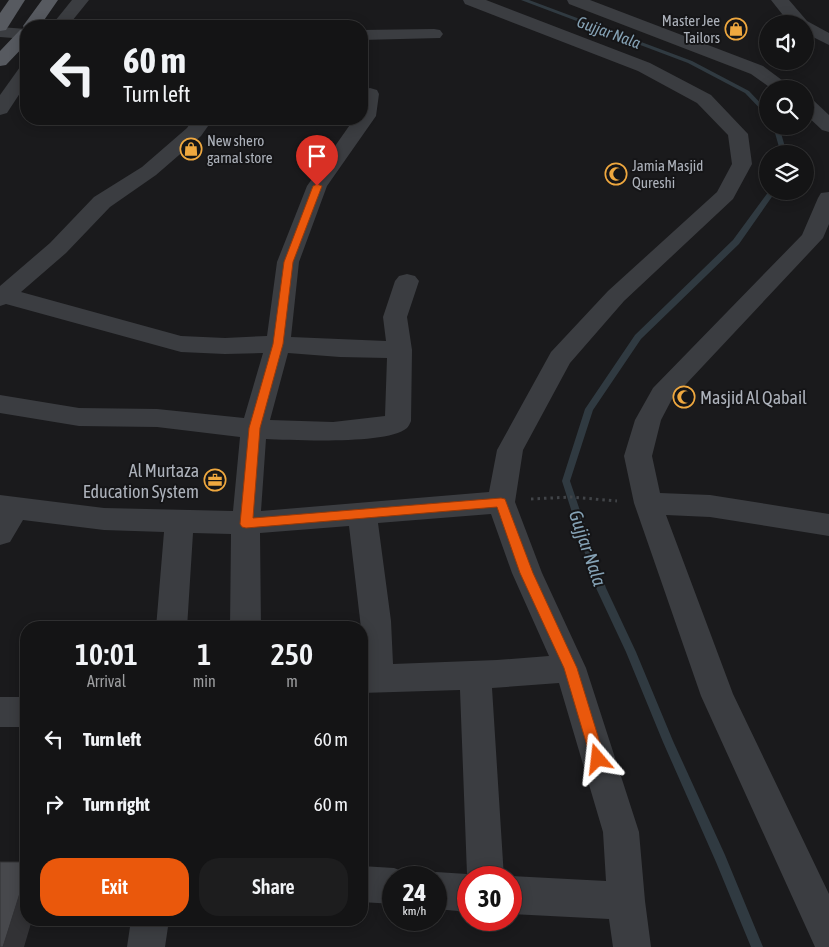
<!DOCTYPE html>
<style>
body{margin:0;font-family:"Asap Condensed",sans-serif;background:#1d1d1e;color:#f1f3f6;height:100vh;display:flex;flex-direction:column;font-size:19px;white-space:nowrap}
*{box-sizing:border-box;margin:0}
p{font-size:16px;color:#9d9ea0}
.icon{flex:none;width:28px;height:28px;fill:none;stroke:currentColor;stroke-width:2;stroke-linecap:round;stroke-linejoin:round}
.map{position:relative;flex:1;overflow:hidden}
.panel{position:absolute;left:20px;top:621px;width:348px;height:305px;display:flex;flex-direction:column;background:#141415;border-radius:20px;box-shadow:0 2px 12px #0003,0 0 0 1px #333334}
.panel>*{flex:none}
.hud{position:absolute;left:20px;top:20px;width:348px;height:105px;border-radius:20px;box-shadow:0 2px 12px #0003,0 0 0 1px #333334;background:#141415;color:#f1f3f6;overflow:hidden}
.controls{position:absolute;left:759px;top:15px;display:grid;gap:10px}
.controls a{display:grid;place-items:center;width:55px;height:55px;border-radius:50%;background:#141415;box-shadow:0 2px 12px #0003,0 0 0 1px #333334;font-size:25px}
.speed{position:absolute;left:382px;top:866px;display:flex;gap:10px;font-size:25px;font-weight:700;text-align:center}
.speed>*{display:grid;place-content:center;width:65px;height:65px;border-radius:50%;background:#141415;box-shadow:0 2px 12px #0003,0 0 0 1px #333334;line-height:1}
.speed small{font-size:12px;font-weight:400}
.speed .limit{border:8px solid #d22;background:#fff;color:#111}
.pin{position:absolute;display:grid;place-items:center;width:42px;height:42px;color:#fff;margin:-51px -21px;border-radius:50% 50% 50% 0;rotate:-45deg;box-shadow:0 0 5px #0007}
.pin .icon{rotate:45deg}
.me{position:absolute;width:55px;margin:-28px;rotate:343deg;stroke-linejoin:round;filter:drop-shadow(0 0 4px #0008)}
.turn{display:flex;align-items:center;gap:18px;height:105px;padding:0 20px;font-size:22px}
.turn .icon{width:65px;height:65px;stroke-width:2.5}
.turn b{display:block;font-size:35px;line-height:42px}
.eta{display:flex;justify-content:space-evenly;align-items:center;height:85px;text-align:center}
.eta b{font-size:30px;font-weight:600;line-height:35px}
.action{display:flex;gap:10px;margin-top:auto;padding:10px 20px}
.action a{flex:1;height:58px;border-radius:20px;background:#ea580c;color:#fff;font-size:20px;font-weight:600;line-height:58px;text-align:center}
.action a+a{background:#1d1d1e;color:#f1f3f6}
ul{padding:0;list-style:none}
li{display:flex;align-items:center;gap:15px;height:65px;padding:0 20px}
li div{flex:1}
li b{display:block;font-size:19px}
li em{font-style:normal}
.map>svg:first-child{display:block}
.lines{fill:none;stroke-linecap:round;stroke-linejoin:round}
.stream{fill:#303a41;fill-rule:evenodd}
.path{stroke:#414448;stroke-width:3;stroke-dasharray:2.5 4;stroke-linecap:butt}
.minor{fill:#3b3d41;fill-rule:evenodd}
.major{fill:#575a60;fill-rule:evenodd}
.shaded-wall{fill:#323235}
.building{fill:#47484c;stroke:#323235}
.route{fill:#ea580c;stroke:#983908}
.labels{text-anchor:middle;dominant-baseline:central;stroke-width:4;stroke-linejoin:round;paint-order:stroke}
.far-poi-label{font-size:15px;fill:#adb2bb;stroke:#151517;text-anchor:start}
.far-water-label{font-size:16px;font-style:italic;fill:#85a2b5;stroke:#151517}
.poi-label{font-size:18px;fill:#adb2bb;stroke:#151517;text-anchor:start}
.water-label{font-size:19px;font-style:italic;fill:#85a2b5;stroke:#151517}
</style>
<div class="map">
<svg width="829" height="947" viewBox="0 0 829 947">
<rect width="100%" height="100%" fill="#1a1a1c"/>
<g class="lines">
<g class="stream">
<polygon points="521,0 529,0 692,61 749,91 768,111 768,117 745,93 688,63"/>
<polygon points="773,126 779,126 787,154 781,154"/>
<polygon points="769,191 776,191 739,244 641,339 593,410 570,481 606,588 636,652 673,741 725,855 763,947 751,947 716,862 663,742 626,652 596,588 562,481 585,409 635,335 733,240"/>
</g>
<polyline class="path" points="531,499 571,497 617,501"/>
<g class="minor">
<polygon points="72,0 89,0 68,26 51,26"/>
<path d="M463,0H486L650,63L711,95L748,134L752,164L733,199L624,301L570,363L523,450L515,502L542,573L586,668L639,832L645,901L651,947H613L609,919L511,914V878H508L511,876L606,881L603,832L559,683L492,688L504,878H469V912L436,909V878L423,877L436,872L467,874L460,690L361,693V628L349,526L260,533L261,628H230L231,534L193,533L187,628H156L164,532L104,530L23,520L10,542L0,545V495L104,508L233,511L240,437L157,427L79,426L0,413V395L79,408L157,409L244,418L263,353L225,354L181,352L6,304L0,306V286L50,243L94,197L142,167L187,128L193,119H213L201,136L156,175L110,207L66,253L21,292L181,336L225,338L267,336L277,262L307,186L354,119H361V93L363,90L370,88L377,90L379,94L376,116L327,186L299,262L291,337L386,341L383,317L395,281L399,276L407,274L415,276L419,281L407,317L412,350L411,421C410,423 409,426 407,428C387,445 294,440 266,439L261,511L489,492L497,450L551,352L608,291L717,192L732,164L728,135L697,103L638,71L465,4ZM288,353L340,357L387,358L385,416L333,422L270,420ZM491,514L512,573L549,656L497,660L393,664L391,621L378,523Z"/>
<polygon points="567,0 590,0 763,66 794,89 772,89 751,74 569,4"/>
<polygon points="771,0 789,0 807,21 829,33 829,45 805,33 805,24 790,24"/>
<polygon points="0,27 26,29 26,39 0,37"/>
<polygon points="434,29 440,30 443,34 440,38 361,40 361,30"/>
<polygon points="26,65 26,84 7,113 0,115 0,95 20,67"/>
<polygon points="805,97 812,99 829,115 829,132 822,130 805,114"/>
<polygon points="829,192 829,224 823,238 672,399 661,420 652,456 660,493 710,495 829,514 829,536 710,517 666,515 733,694 829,894 829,947 815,947 701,696 634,503 624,456 635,420 653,388 802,235 818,198 821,193"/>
<rect x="0" y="697" width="26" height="30"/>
<polygon points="361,866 394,868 407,873 409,878 394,878 394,904 361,902"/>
<polygon points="131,920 169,920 165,947 127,947"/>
</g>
<g class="major">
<polygon points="9,0 25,0 6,30 0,31 0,13"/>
<polygon points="42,0 58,0 40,26 26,26 26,44 6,65 0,66 0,51 20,30 25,29 23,26"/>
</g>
</g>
<polygon class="shaded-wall" points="26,874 26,920 32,920 24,947 3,947"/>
<polygon class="building" points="0,862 26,862 26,874 3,947 0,947"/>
<polygon class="route" points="317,184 322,186 293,262 283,344 260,428 253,518 501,498 505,499 533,573 577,668 605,759 603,764 598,766 593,764 591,759 564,668 520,573 497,507 246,528 242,527 240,524 249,428 273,344 284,262 313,186"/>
<defs>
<g id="shop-ring" transform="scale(1.125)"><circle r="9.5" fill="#151517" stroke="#efa83f" stroke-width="1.5"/><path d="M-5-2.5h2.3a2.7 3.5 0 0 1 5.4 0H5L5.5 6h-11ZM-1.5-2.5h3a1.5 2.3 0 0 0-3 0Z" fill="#efa83f"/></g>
<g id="mosque-ring" transform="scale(1.125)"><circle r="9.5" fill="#151517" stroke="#efa83f" stroke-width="1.5"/><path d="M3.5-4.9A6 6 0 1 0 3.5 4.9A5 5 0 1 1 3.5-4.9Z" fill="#efa83f"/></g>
<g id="office-ring" transform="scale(1.125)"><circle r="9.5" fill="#151517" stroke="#efa83f" stroke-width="1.5"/><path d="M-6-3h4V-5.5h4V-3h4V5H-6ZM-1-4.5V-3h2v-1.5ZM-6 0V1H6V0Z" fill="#efa83f"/></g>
</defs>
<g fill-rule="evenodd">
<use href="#shop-ring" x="736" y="29"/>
<use href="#shop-ring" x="191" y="149"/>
<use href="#mosque-ring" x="616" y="174"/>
<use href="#mosque-ring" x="684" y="397"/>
<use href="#office-ring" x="215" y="480"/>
</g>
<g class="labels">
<g class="far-poi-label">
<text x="720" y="20" text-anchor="end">Master Jee<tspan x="720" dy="17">Tailors</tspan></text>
<text x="207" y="140">New shero<tspan x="207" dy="17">garnal store</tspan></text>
<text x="632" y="165">Jamia Masjid<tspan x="632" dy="17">Qureshi</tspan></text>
</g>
<g class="far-water-label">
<text transform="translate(609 32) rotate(20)">Gujjar Nala</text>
</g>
<g class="poi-label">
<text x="700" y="397">Masjid Al Qabail</text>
<text x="199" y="470" text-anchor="end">Al Murtaza<tspan x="199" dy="21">Education System</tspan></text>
</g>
<g class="water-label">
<text transform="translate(588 548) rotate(71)">Gujjar Nala</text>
</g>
</g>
</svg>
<div class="controls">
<a><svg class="icon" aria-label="sound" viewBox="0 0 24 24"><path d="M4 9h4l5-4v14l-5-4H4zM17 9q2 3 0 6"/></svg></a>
<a><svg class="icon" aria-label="search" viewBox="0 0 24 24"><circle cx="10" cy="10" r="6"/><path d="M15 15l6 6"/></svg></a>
<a><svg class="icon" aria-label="layers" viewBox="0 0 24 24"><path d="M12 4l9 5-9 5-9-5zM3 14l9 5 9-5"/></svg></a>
</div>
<div class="speed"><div>24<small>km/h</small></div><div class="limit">30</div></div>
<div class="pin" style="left:317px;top:186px;background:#d93025"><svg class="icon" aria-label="arrive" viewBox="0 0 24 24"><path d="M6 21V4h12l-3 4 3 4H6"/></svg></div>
<svg class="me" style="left:598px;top:759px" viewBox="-20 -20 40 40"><path d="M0-17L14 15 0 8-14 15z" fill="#ea580c" stroke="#fff" stroke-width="4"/></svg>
<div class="hud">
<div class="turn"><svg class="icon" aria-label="left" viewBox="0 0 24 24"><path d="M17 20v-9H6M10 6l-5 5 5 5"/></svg><div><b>60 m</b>Turn left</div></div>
</div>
<section class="panel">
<div class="eta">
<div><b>10:01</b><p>Arrival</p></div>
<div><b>1</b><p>min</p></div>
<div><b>250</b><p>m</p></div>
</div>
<ul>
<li><svg class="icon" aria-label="left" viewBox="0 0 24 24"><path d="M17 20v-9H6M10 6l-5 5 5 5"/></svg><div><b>Turn left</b></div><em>60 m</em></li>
<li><svg class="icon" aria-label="right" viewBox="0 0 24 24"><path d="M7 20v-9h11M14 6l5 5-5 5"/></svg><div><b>Turn right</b></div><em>60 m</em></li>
</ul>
<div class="action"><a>Exit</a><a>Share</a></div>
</section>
</div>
